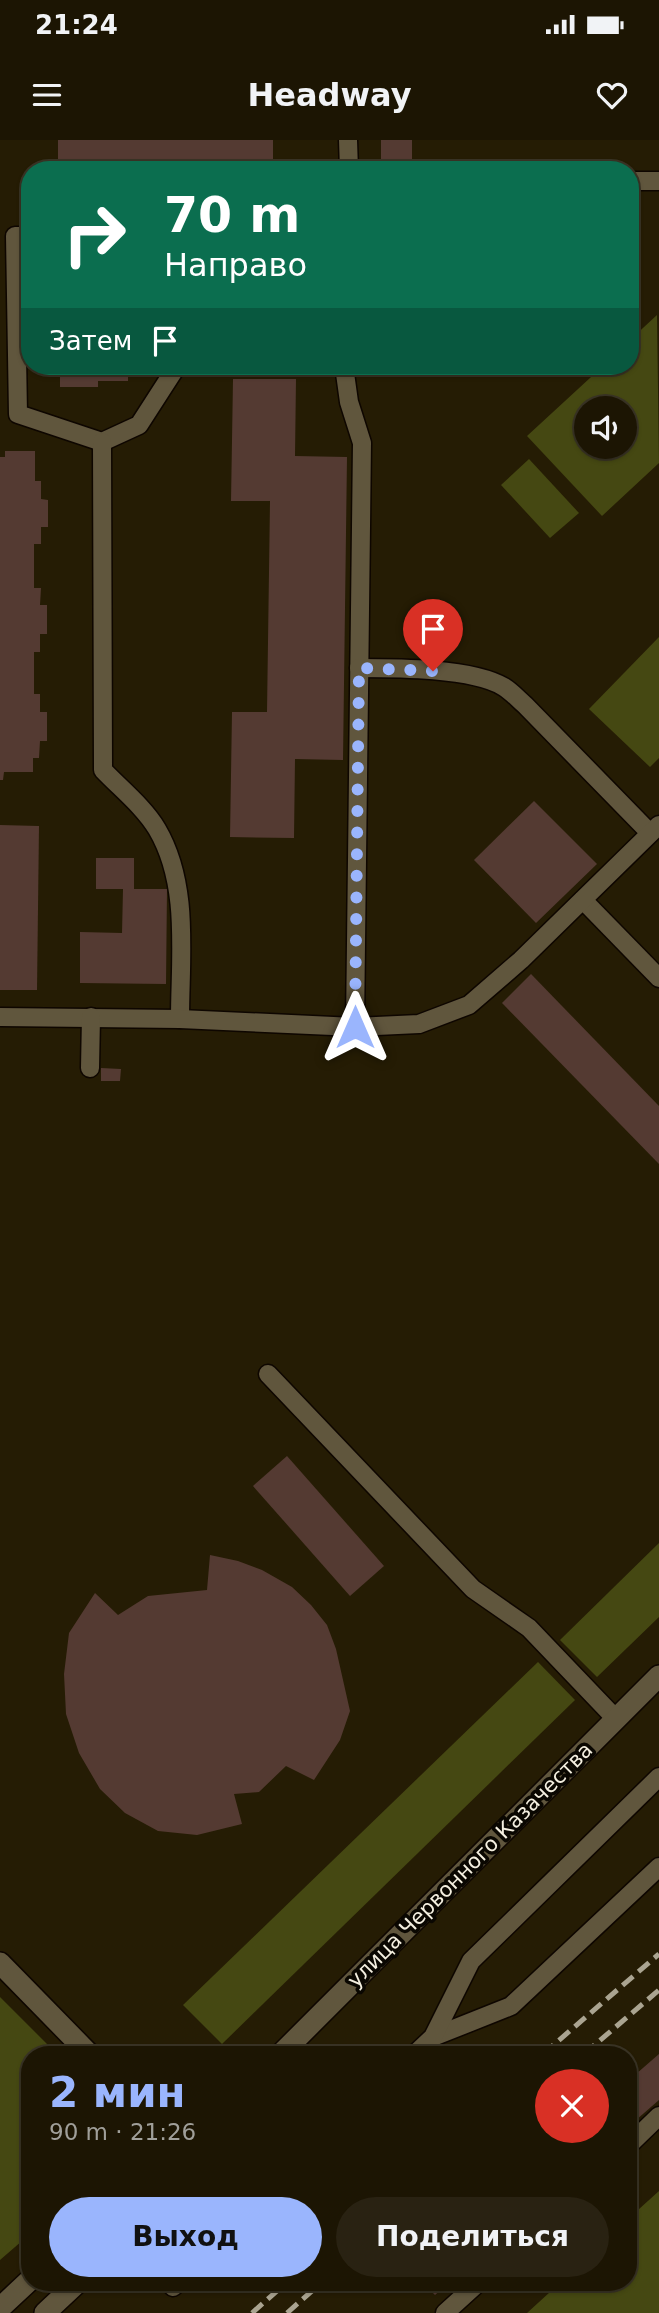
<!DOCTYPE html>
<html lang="ru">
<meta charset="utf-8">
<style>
body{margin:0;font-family:"DejaVu Sans",sans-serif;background:#292212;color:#f1f3f6;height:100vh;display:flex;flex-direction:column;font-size:26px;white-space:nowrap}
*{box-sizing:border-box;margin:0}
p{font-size:23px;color:#a09f9a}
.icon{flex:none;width:38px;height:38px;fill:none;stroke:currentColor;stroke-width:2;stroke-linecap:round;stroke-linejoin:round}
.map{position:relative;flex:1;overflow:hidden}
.sheet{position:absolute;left:21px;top:1906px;width:616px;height:245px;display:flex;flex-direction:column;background:#1c1503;border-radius:28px;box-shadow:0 2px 5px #0004,0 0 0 2px #3a3425}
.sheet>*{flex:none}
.guide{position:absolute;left:21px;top:21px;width:618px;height:214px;border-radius:28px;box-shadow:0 2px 5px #0004,0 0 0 2px #3a3425;background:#0b6e4f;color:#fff;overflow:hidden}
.tools{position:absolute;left:574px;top:256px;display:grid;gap:14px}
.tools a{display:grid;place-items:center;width:63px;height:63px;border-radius:50%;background:#1c1503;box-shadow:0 2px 5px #0004,0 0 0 2px #3a3425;font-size:35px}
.pin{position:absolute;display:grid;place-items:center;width:60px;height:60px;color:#fff;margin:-72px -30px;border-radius:50% 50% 50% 0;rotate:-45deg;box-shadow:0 0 7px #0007}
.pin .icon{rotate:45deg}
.me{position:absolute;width:77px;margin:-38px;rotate:0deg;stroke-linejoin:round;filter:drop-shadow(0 0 5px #0008)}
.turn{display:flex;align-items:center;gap:24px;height:147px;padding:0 28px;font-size:32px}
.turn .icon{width:91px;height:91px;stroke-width:2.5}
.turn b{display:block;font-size:49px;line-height:60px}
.then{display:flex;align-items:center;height:66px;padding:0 28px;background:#0003;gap:14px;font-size:26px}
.round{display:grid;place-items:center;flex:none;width:74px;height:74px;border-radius:37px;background:#292212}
.overview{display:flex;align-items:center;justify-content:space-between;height:119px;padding:0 28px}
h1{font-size:42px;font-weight:600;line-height:52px;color:#9ab5fd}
.button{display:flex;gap:14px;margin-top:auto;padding:14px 28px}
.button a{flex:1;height:80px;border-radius:42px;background:#9ab5fd;color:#111;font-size:28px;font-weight:600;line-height:80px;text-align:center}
.button a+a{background:#292212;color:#f1f3f6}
.status{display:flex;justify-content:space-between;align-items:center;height:49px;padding:0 35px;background:#1c1503;direction:ltr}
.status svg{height:19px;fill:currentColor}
header{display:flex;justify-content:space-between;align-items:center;height:91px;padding:0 28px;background:#1c1503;font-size:32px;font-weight:600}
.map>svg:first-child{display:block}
.green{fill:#454812;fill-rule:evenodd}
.building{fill:#543a32}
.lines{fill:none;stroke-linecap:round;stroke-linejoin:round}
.lane-casing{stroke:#0e0600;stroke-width:21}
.street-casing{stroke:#0e0600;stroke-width:24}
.lane{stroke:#60563d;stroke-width:18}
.street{stroke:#60563d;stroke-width:21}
.rail{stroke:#aaa491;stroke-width:5;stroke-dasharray:14 7;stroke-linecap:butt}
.route{stroke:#9ab5fd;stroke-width:12;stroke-dasharray:0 21.6}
.labels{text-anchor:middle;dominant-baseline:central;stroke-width:7;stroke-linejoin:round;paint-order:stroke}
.street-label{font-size:21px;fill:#f4efe0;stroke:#0a0701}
</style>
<div class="status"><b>21:24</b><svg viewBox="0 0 49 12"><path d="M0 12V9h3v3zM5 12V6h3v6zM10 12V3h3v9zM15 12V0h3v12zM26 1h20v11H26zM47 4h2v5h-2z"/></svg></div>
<header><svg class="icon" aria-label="menu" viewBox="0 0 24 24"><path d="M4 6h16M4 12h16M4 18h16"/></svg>Headway<svg class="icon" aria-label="heart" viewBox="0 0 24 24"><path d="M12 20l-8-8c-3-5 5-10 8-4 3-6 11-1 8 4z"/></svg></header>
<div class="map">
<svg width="659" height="2173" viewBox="0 0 659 2173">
<rect width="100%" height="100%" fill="#251c04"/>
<g class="green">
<path d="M657,175L659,323L602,376L527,296L603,226H630V200ZM586,268H625V306H586Z"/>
<polygon points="529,319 579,373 550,398 501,345"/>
<polygon points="659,497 659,618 650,627 589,569"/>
<polygon points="659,1403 659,1477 597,1537 560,1500"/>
<polygon points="538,1522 575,1560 222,1904 183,1865"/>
<polygon points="0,1857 57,1914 30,1914 30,2094 0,2120"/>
<polygon points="659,2051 659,2173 527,2173 561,2142 628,2142 628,2079"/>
</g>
<g class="building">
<polygon points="58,0 273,0 273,20 58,22"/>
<rect x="381" y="0" width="31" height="22"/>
<polygon points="60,226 128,226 128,241 98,241 98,247 60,247"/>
<polygon points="233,239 296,239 295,316 347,317 343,620 295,619 294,698 230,697 232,572 267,572 270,361 231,361"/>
<polygon points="5,311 35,311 35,341 41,341 41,359 48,360 48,387 41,387 41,404 34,404 34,448 41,448 40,465 47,465 47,494 40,494 40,512 34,512 34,554 40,554 40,572 47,572 47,601 40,601 39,618 33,618 33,632 4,632 3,640 0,640 0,317 5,317"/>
<polygon points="534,661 597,724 536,783 474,720"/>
<polygon points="0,685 39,686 37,850 0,850"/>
<polygon points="96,718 134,718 134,749 167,749 166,844 80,843 80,792 122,793 123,749 96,749"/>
<polygon points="531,834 659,966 659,1024 502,863"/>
<polygon points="101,928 121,929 120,941 101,941"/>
<polygon points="287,1316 384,1426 350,1456 253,1346"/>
<polygon points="210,1415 238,1421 262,1430 292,1447 311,1465 327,1485 336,1509 350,1571 340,1600 314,1640 286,1626 259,1652 234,1654 242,1684 197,1695 158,1691 125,1673 100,1649 79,1613 66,1574 64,1534 69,1493 95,1453 118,1475 148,1456 207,1450"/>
<polygon points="659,1914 659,1960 628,1987 628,1941"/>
<polygon points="422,2142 450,2142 435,2155"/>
</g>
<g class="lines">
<g class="lane-casing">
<g id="lane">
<polyline points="348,0 349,30"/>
<polyline points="630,41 659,41"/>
<polyline points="30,96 15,96 18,274 102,302 139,285 177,226"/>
<polyline points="344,226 349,262 362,303 355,887"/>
<path d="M102,302L103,630C120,648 144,667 157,689C190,745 180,816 180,879"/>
<path d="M359,528C396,528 473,528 504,547C512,552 518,559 525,565L650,693"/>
<polyline points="583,760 659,838"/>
<polyline points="0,877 180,879 355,887 419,884 469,865 521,820 659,685"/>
<polyline points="90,928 91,877"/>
<polyline points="268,1234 473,1449 529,1488 616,1579"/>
<polyline points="433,1897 511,1866 659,1727"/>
<polyline points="415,1914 433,1897 471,1821 659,1637"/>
<polyline points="628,2006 659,1976"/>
<polyline points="173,2147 179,2142"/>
<polyline points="445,2173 479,2142"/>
</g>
</g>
<g class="street-casing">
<g id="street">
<polyline points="0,1823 89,1914"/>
<polyline points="281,1914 659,1536"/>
<polyline points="0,2168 30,2140"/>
<polyline points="45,2173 78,2142"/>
</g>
</g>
<use href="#lane" class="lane"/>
<use href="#street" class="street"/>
<g class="rail">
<polyline points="543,1914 659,1814"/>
<polyline points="584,1914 659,1850"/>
<polyline points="252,2173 287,2142"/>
<polyline points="287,2173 322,2142"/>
</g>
</g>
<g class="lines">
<polyline class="route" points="355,887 359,528 433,531"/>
</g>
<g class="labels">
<g class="street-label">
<text transform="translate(470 1725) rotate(-45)">улица Червонного Казачества</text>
</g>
</g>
</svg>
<div class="tools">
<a><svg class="icon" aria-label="sound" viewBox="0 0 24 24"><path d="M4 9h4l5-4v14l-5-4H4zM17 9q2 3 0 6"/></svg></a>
</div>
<div class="pin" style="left:433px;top:531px;background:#d93025"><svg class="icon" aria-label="arrive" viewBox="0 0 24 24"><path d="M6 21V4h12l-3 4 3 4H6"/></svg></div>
<svg class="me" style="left:355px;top:887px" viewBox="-20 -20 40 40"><path d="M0-17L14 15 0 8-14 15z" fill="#9ab5fd" stroke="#fff" stroke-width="4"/></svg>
<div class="guide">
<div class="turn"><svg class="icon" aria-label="right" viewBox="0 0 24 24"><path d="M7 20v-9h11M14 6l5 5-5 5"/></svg><div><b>70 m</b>Направо</div></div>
<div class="then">Затем<svg class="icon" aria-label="arrive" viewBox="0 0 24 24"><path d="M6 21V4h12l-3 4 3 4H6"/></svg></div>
</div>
<section class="sheet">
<div class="overview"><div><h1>2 мин</h1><p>90 m · 21:26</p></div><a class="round" style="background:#d93025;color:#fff"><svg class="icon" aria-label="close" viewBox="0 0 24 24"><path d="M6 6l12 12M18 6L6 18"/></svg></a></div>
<div class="button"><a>Выход</a><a>Поделиться</a></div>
</section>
</div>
